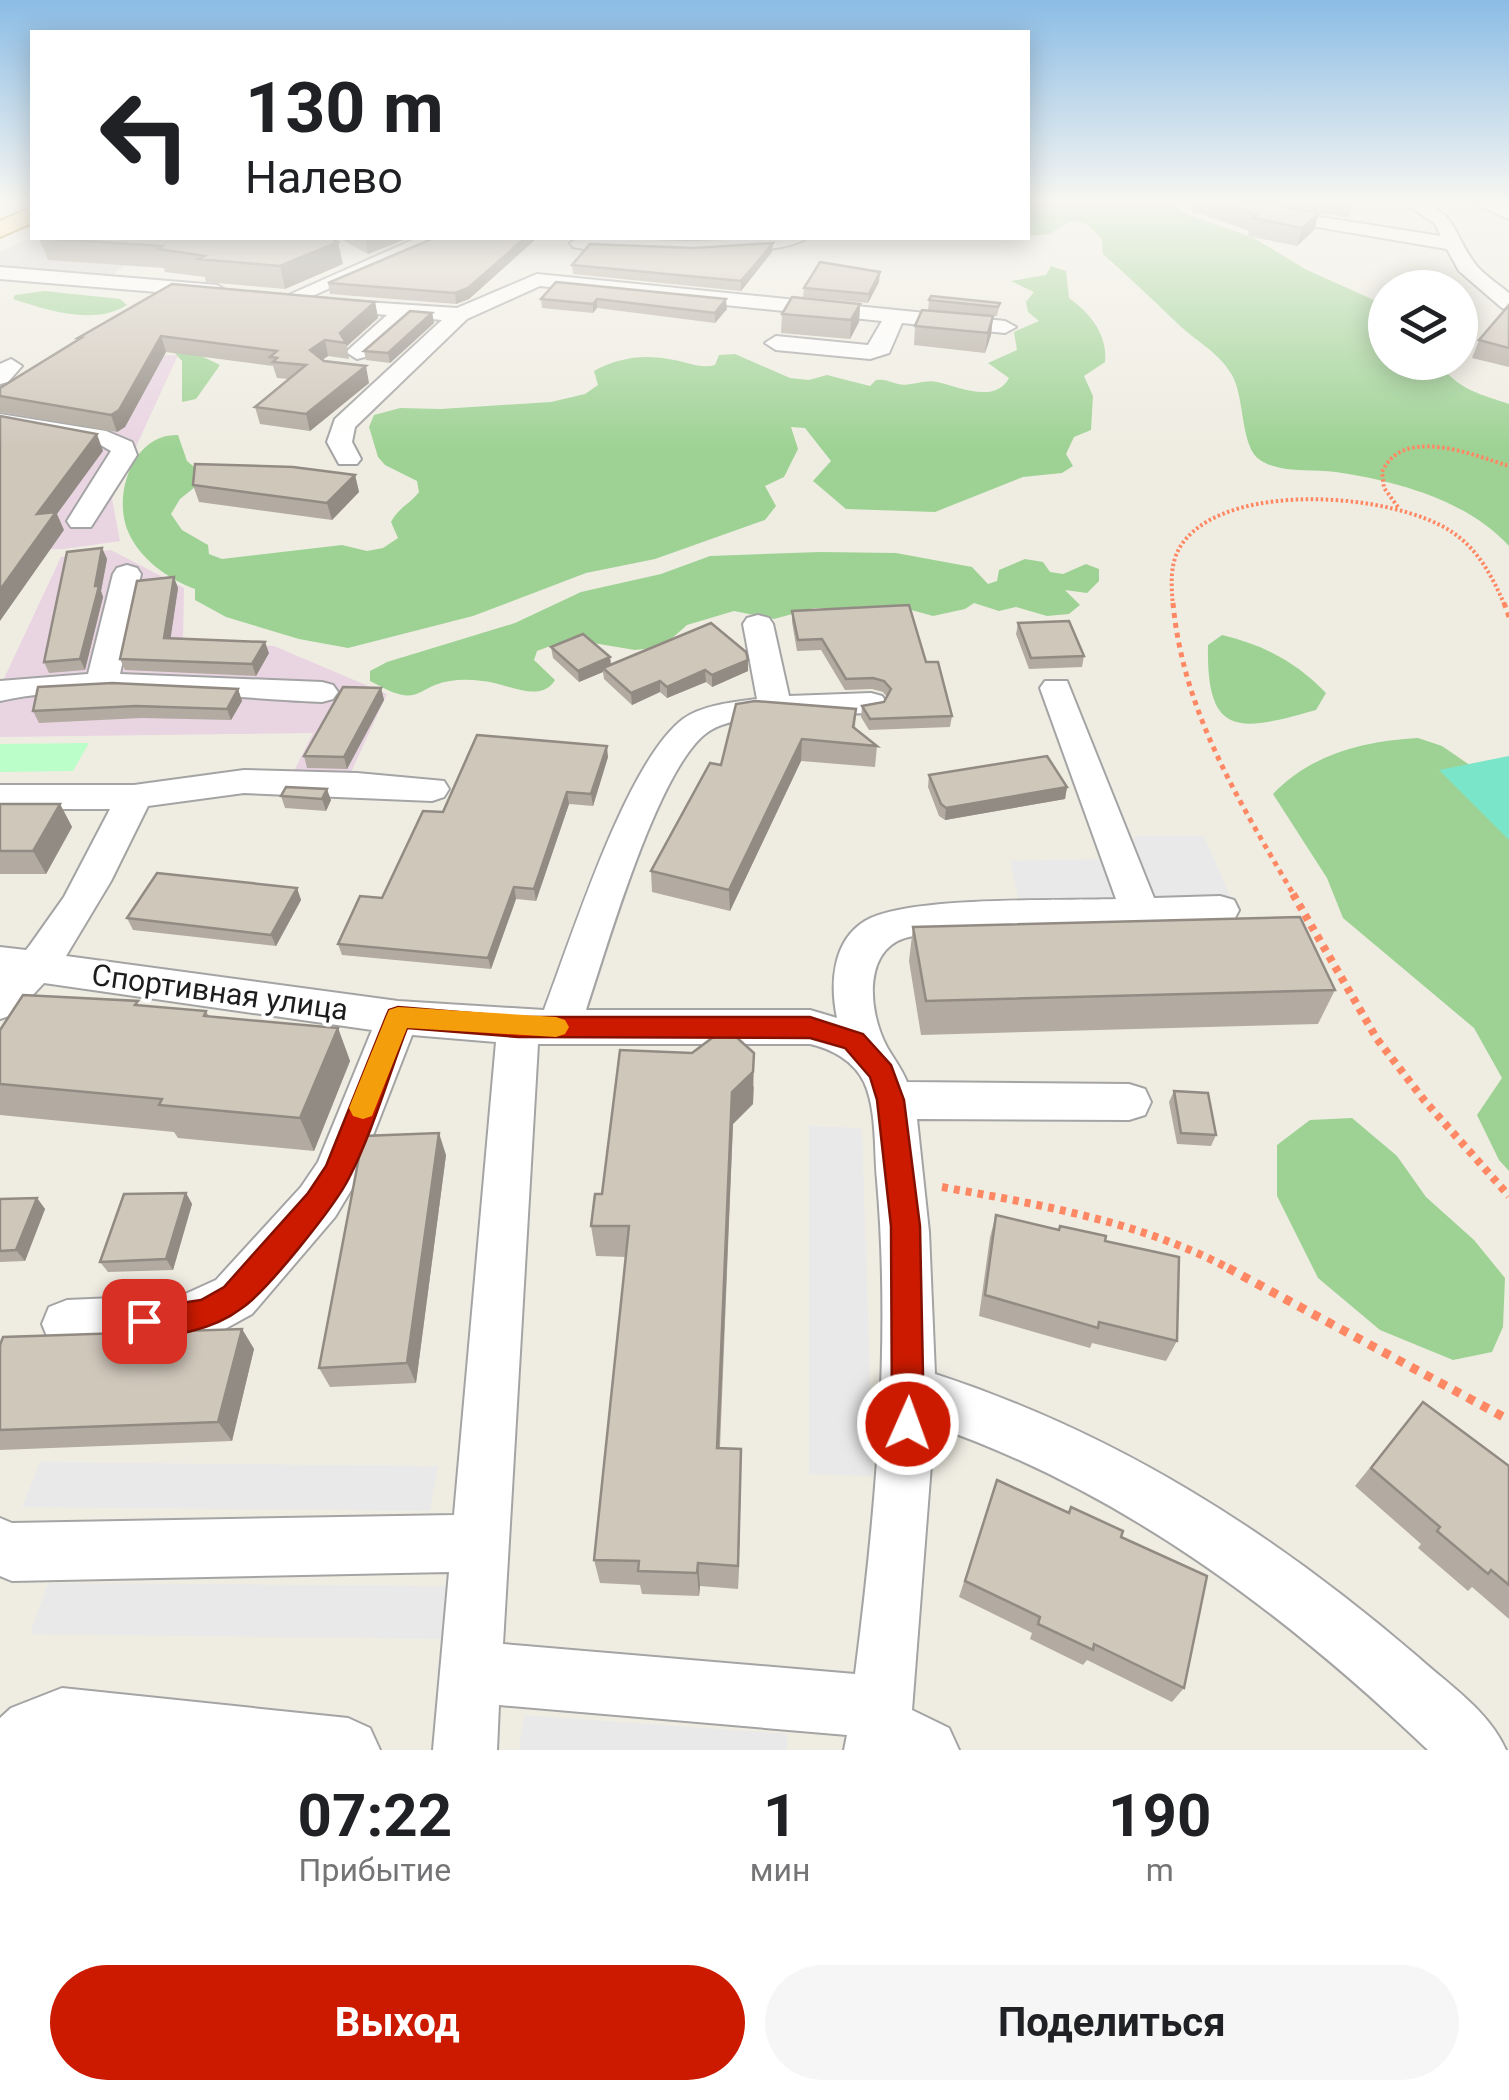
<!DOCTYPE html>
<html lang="ru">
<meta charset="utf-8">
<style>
body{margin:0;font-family:Roboto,sans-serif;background:#f6f6f6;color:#202124;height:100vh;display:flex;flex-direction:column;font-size:38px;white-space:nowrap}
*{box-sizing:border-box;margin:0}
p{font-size:32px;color:#757577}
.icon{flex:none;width:55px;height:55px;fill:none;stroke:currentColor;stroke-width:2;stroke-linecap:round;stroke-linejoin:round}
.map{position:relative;height:1750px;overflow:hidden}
.sheet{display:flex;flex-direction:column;background:#fff;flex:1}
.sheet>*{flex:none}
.banner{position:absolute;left:30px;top:30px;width:1000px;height:210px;border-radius:0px;box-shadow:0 5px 25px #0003;background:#fff;color:#202124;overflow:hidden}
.buttons{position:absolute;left:1368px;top:270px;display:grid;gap:20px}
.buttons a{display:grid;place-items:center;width:110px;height:110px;border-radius:50%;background:#fff;box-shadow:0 5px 25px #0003;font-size:50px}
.pin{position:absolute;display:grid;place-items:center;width:85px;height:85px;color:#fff;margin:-42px;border-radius:20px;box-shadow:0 5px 15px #0006}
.me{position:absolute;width:110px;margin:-55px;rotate:2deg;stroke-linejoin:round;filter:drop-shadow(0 0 8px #0008)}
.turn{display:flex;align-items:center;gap:35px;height:210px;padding:0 50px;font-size:45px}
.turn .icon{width:130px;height:130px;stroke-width:2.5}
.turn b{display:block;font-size:70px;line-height:85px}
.eta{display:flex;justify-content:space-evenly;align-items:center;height:170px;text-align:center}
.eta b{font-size:60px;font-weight:700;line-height:70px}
.action{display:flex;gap:20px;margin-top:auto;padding:20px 50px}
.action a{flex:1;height:115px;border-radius:60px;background:#cb1a00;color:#fff;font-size:40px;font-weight:700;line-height:115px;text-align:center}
.action a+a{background:#f6f6f6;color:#202124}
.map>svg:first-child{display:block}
.residential{fill:#dcdada}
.industrial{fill:#e9d4e2}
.forest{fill:#9ed294}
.park{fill:#bbfec9}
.pitch{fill:#7ae5c9}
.parking{fill:#e9e9e9}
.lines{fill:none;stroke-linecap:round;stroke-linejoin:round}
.minor-casing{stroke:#a4a4a4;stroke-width:4}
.major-casing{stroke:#977800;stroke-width:4}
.path-far3{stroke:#ff8864;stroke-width:4;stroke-dasharray:2.5 2.5;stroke-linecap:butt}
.path-far2{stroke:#ff8864;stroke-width:5;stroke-dasharray:5 5;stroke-linecap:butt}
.path-far1{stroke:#ff8864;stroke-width:8;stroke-dasharray:6 6;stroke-linecap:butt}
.path{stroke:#ff8864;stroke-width:9;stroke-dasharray:8 8;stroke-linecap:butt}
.minor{fill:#fff;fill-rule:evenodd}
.major{fill:#ffe098;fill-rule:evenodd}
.wall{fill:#b3aba1}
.shaded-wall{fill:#928b83}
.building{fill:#d0c7bb;stroke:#928b83;stroke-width:2.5}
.route{fill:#cb1a00;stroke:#841100;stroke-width:2.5}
.slow{fill:#f59e0b}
.labels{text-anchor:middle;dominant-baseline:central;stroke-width:8;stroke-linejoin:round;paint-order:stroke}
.near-street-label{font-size:30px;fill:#1d1d1d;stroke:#fff}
</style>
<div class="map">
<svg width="1509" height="1750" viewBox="0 0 1509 1750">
<rect width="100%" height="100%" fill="#efede2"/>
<polygon class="residential" points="32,237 32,238 159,238 110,277 0,268 0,252"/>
<g class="industrial">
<polygon points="178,355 112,499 120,541 64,549 17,550 59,442 89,423 131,356"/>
<polygon points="111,550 184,588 183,641 274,646 387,694 347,781 291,777 313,733 0,737 0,687 61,557"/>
</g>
<g class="forest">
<path d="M1028,203H1182L1176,206L1185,214L1252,237L1307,270L1385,305V362L1440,363C1455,389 1483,395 1509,404V546C1467,500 1396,481 1336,472C1312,469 1281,474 1260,460C1240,447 1245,397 1232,375C1218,351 1195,341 1176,322C1152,299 1128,276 1103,254L1102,239L1087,224L1071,221L1050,234L1028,236Z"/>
<path d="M1051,266L1066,271L1069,298C1090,313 1108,335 1105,362L1084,376L1093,396L1091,430L1074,437L1066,454L1073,466L1062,473L1023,477L935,512L846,509L813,481L831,461L805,428L791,427L798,449L784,477L765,486L776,506L765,520L655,559L586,573L473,616L348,648L299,639L226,617L195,600V589C168,579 138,558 127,529C113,491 135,433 178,435L187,461L199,471L200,483L180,499L171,514L182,530L208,545L209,554L222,559L342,545L367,551L383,548L398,538L391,522C398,508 410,504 419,492L417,481L385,465L378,457L369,427L374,415L400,408L441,409L551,402L585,394L598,385L594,371C620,357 645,354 674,360C688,362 700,369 715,365L719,355L735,354L790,378L809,380L827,375L870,386L876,380C886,379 889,382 898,384C910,387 925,379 937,382C960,387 995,404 1009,378L988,363L1017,350L1014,332L1039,321L1028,312L1026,302L1034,292L1011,281L1046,275Z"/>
<path d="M45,291L120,299L127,305C94,326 47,310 13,299L15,295Z"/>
<polygon points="160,336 220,365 196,399 182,402 182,361"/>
<path d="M820,552L896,553L972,567L988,584L997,581L999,570L1025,559L1043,562L1050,572L1063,574L1086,564L1099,569V581L1087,593L1065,590L1080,605L1069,614L1047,616L1016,607L999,611L974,603L965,609L933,616L904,608H814L774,619L734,611L687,625L662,647L635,650L569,639L537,651L534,660L555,680C540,705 505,682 482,681C466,679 451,679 435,685C423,690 414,699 399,694C389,692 379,685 370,681V671L387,662L515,623L581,592L661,574L710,556Z"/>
<path d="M1222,635C1264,645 1296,662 1326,693L1316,710C1239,732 1206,738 1208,645Z"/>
<path d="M1418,738L1442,746L1509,792V1171L1499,1160L1477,1115L1502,1078L1474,1028L1343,918L1327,878L1273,794C1311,754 1364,741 1418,738Z"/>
<polygon points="1352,1118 1397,1156 1426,1197 1474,1240 1505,1278 1503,1327 1492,1352 1453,1360 1380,1330 1318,1278 1277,1196 1277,1145 1310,1120"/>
</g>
<polygon class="park" points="89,743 73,771 0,772 0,744"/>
<polygon class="pitch" points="1509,756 1509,840 1439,770"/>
<g class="parking">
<polygon points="1137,836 1204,836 1231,898 1019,902 1010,861 1104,859"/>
<polygon points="809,1126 862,1128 873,1476 809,1474"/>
<polygon points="40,1462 438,1466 430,1511 22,1507"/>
<polygon points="48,1583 449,1586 441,1639 30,1634"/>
<polygon points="524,1715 787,1734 787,1750 519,1750"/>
</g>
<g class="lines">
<g class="minor-casing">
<g id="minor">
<path d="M1405,203C1453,203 1450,227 1473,261C1481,273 1497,283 1509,293V310L1502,308L1459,271L1447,249L1282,221L1273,216L1282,211L1441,236L1435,224Z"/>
<polygon points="1473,203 1498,203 1509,208 1509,219"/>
<polygon points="417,238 441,238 299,302 285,302 282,298"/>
<path d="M579,238L687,241L806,238C783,259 609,255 573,247L570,243Z"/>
<polygon points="0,267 217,285 227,291 217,297 0,279"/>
<polygon points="537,274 1005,321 1016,327 1005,333 902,323 889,353 870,359 776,350 765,343 776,336 868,345 882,321 540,286 467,319 355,427 352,442 361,459 357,464 339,464 327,442 335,419 442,320 410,317 365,357 357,359 346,352 387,315 326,309 316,303 319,299 457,308"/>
<polygon points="11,359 22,366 8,382 0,384 0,364"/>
<polygon points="0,414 106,431 132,442 137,455 91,527 71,527 67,521 111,451 99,444 0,428"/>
<path d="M127,565L137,568L141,574L120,674L322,682L333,685L338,692L333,699L322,702C226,698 92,680 0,701V681L88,674L113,574L117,568Z"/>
<path d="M758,615L769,618L773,624L789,696L871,693L882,696L887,703L882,710L871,713C829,715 746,710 711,730C660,759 606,951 586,1010H810L837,1018C830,985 832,941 865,921C906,896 1061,901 1116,899L1040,688L1045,681H1067L1154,898L1220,896L1234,900L1239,910L1234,920L1220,924L914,936C862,943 867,1010 887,1047C894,1059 902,1069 907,1082L1129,1084L1145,1089L1151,1102L1145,1115L1129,1120L917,1119L929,1232L935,1374C1117,1433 1274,1533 1418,1657C1449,1685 1489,1711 1506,1750H1428C1283,1612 1124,1492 934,1426L912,1710L949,1728L959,1750H844L847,1735L499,1705L497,1750H433L449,1572L12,1581L0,1576V1518L12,1523L454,1515L496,1042L412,1035L353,1187L335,1217L252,1314L223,1330L183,1343L67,1348L49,1341L42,1324L49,1307L67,1300L183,1295L216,1280L301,1187L318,1162L372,1030L44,983L15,1014L0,1019V947L26,950L30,945L64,897L110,809H0V785H134L244,770L357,773L444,781L449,789L444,797L432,801L244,793L148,806L111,881L66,956L398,1001L544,1010C571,940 626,762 683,719C702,705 734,702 757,699L743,624L747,618ZM538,1044H810C832,1049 854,1061 864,1082C877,1110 874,1149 877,1180C891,1346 876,1509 855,1674L503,1644Z"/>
<polygon points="62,1688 348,1718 370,1728 380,1750 0,1750 0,1718 11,1708"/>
</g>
</g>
<g class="major-casing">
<polygon id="major" points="32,207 32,223 0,237 0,221"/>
</g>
<g class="path-far3">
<path d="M1398,507L1384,488L1382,472C1403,425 1473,455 1509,466"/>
<path d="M1173,606C1171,583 1169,559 1185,540C1233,481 1394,493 1452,532C1479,550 1493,578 1505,606"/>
</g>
<g class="path-far2">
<path d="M1173,603C1183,713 1241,804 1295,897"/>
<polyline points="1504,603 1509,617"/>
</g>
<g class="path-far1">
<polyline points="1293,894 1377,1039 1424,1100 1509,1196"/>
<path d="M942,1187C1042,1205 1142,1222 1232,1270"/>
</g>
<polyline class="path" points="1228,1268 1509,1420"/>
<use href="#minor" class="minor"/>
<use href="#major" class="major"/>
</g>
<g class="wall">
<polygon points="1194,203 1354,203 1349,218 1319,213 1314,230 1297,246 1248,236 1249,231 1192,211"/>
<polygon points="39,238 330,238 343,264 285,289 206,282 205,277 165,272 164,268 48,260"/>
<polygon points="339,238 405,238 406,239 368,254"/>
<polygon points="434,238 537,238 469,299 456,304 330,294 328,283"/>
<polygon points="772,252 741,291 573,274 572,265"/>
<polygon points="556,282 727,309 715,323 597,308 593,313 542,308 541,299"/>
<polygon points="879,282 868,303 803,297 804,288"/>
<polygon points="929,300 1000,303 997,316 928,310"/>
<polygon points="375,302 378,318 347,346 349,359 328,356 322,360 369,383 310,431 260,424 255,407 289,379 277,378 273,366 166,352 125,427 117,432 0,412 0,388 79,340 78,338"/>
<polygon points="860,304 859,322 850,339 781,333 782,314"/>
<polygon points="1509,305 1509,367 1472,358 1479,340"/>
<polygon points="432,313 434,323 390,363 366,360 364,351"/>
<polygon points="993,316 991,335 985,353 914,345 915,326"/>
<polygon points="355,475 359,492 332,520 199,502 193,485"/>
<polygon points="102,548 107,559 101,591 103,597 85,670 49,673 44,662"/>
<polygon points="178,588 170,638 269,653 256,676 125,670 120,659"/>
<polygon points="792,611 926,662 952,716 950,727 869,730 861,717 862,706 884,702 887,697 883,692 872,689 845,690 821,650 797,651 792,622"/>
<polygon points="1018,623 1084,656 1082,667 1029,669 1016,634"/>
<polygon points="551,647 610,657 611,664 748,660 748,671 712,687 706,682 667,698 660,692 632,705 604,679 603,672 579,682 553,658"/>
<polygon points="381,688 384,700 347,769 307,768 304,756"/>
<polygon points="238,689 242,701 231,720 141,718 39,723 33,711"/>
<polygon points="856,709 855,728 877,746 875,767 801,761 730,911 652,892 651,871 721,765"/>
<polygon points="608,757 593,806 569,804 536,901 516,899 491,969 342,955 338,944 382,898"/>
<polygon points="929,775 1067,787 1065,799 945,820 939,816 928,787"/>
<polygon points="286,787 331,800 326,811 285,808 281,796"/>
<polygon points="0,804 60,804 72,827 46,874 0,874"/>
<polygon points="297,888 301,900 276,946 133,930 127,918"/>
<polygon points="913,927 1335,990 1318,1024 921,1035 909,961"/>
<polygon points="140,1005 206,1011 209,1016 338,1028 350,1061 314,1151 178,1138 174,1132 0,1115 0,1030"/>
<polygon points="754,1086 753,1104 733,1124 720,1448 741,1475 738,1589 700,1586 699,1596 642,1594 640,1585 600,1583 594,1560 626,1257 596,1256 591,1226 602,1194"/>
<polygon points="1174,1091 1216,1135 1211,1146 1177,1144 1169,1102"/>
<polygon points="446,1155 416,1383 330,1387 319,1368"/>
<polygon points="186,1193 192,1204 173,1270 108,1272 100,1262"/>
<polygon points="37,1198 45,1209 25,1261 0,1262 0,1199"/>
<polygon points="996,1215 1105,1241 1177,1341 1166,1361 1092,1343 1090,1348 979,1316 990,1237"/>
<polygon points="242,1329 254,1349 232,1441 0,1450 0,1345"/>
<polygon points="1423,1402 1509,1466 1509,1619 1472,1587 1468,1591 1418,1548 1421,1544 1355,1486"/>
<polygon points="997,1480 1068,1512 1071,1507 1121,1537 1184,1688 1172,1702 1087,1660 1083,1665 1030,1639 1032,1633 959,1597"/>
</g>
<g class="shaded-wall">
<polygon points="1319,213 1314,230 1297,246 1302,228"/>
<polygon points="365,238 405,238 406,239 368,254"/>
<polygon points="525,238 537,238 469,299 456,304 455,293"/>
<polygon points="338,242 343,264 285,289 280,266"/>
<polygon points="773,243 772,252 741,291 741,281"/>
<polygon points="880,272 879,282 868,303 869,294"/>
<polygon points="597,299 597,308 593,313 593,304"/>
<polygon points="726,299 727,309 715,323 715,313"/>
<polygon points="375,302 378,318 347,346 340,333"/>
<polygon points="860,304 859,322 850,339 851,320"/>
<polygon points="432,313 434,323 390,363 388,353"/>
<polygon points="993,316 991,335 985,353 988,333"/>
<polygon points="161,336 166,352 125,427 117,432 111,415"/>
<polygon points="325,340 328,356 313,366 310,350"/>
<polygon points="366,366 369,383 310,431 306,414"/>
<polygon points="97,434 103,451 57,514 64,530 0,621 0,590 37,514"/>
<polygon points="355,475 359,492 332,520 327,503"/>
<polygon points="102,548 107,559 101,591 103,597 85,670 80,659"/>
<polygon points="174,577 178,588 169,649 164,638"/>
<polygon points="265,642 269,653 256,676 252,664"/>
<polygon points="610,657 611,668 603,668 603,672 579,682 578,671"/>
<polygon points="748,660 748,671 712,687 712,675"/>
<polygon points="705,670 706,682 667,698 667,687"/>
<polygon points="660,681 660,692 632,705 631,693"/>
<polygon points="381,688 384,700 347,769 344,757"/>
<polygon points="238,689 242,701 231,720 227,709"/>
<polygon points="802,739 801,761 730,911 729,890"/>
<polygon points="607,746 608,757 593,806 591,794"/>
<polygon points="1067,787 1065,799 945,820 946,808"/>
<polygon points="327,789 331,800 326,811 322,799"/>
<polygon points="567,792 569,804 536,901 534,889"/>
<polygon points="60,804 72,827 46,874 33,851"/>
<polygon points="514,887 516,899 491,969 488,958"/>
<polygon points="297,888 301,900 276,946 271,935"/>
<polygon points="338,1028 350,1061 314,1151 300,1118"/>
<polygon points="754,1053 753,1104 733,1124 718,1474 717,1448 732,1092"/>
<polygon points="439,1133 446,1155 416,1383 407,1363"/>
<polygon points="186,1193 192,1204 173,1270 166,1259"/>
<polygon points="37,1198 45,1209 25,1261 16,1250"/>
<polygon points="242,1329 254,1349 232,1441 218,1422"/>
<polygon points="741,1449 741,1475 738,1589 738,1566"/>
<polygon points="698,1563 700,1586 699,1596 697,1573"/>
</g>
<g class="building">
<polygon points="1223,203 1278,203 1285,207 1319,213 1302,228 1253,218 1257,215"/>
<polygon points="39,238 330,238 338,242 280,266 199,259 205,256 158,249 162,246"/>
<polygon points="434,238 525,238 468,288 455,293 328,283"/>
<polygon points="773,243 741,281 572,265 590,244 694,248"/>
<polygon points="820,262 880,272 869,294 804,288"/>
<polygon points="556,282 726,299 715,313 597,299 593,304 541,299"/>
<polygon points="172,284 375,302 340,333 346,343 325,340 310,350 324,361 366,366 306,414 255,407 306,365 273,362 277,358 270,357 277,351 161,336 119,410 111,415 0,396 0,388 81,338 78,338"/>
<polygon points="931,296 1000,303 998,307 929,300"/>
<polygon points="792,297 860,304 851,320 782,314"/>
<polygon points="1509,305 1509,348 1479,340"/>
<polygon points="922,310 993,316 988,333 915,326"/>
<polygon points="410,311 432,313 388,353 364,351"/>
<polygon points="0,416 97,434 37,514 56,512 0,590"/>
<polygon points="195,464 293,467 355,475 327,503 193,485"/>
<polygon points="102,548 95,586 99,586 80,659 44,662 67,552"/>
<polygon points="174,577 164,638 265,642 252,664 120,659 137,581"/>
<polygon points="909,605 926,662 938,662 952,716 870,719 862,706 884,702 891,689 884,681 873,678 846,679 822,639 798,640 792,611"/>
<polygon points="1069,621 1084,656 1031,658 1018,623"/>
<polygon points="711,623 746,652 748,660 712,675 705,670 667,687 660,681 631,693 603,668"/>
<polygon points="583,634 610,657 578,671 551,647"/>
<polygon points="112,683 238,689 227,709 136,706 33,711 38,687"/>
<polygon points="343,687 381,688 344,757 304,756"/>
<polygon points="755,701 856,709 853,727 877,746 802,739 729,890 651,871 710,763 721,765 736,704"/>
<polygon points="477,735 607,746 591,794 567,792 534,889 514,887 488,958 338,944 360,896 382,898 423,811 443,812"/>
<polygon points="1047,756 1067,787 946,808 941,804 929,775"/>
<polygon points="286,787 327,789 322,799 281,796"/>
<polygon points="0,804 60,804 33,851 0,851"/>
<polygon points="157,873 297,888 271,935 127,918"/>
<polygon points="1300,917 1335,990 926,1001 913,927"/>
<polygon points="23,995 138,1001 135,1005 206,1011 204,1016 338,1028 300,1118 159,1105 162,1099 0,1084 0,1030"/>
<polygon points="734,1035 754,1053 753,1072 732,1092 717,1448 741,1449 738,1566 698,1563 697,1573 638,1571 639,1561 594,1560 629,1226 591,1226 595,1194 602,1194 620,1050 692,1053 712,1038"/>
<polygon points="1174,1091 1208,1093 1216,1135 1181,1133"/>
<polygon points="439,1133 407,1363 319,1368 363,1136"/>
<polygon points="186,1193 166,1259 100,1262 124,1194"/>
<polygon points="37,1198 16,1250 0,1251 0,1199"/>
<polygon points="996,1215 1059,1230 1060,1226 1106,1236 1105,1241 1179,1257 1177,1341 1099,1322 1098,1328 985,1295"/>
<polygon points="242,1329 218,1422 0,1430 0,1345 3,1337"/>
<polygon points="1423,1402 1509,1466 1509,1585 1491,1570 1488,1574 1437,1531 1440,1527 1371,1468"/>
<polygon points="997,1480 1069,1513 1071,1507 1123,1531 1121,1537 1207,1576 1184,1688 1094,1644 1093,1650 1038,1624 1040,1617 965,1581"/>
</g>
<linearGradient id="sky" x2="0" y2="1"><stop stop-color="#8bbce5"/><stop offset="0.45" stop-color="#f8f7f2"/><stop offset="1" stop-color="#f8f7f2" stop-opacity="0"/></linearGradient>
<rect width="1509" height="448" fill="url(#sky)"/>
<path class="route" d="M398,1007L518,1017H810L863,1034L891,1065L904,1100L920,1226L924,1424L920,1436L908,1441L897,1436L892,1424L891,1226L877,1100L870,1077L845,1048L810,1038L518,1037L407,1028C388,1077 373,1131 349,1178C335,1206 267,1291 242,1308C216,1328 165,1343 134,1331L129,1321L134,1310L201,1300L224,1287L308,1193L326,1166L386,1017L389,1010Z"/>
<polygon class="slow" points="398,1007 556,1017 565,1020 569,1027 565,1034 556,1037 407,1028 372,1116 363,1119 353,1116 349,1108 386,1017 389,1010"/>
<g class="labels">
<g class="near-street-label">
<text transform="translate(220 992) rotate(8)">Спортивная улица</text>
</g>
</g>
</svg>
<div class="buttons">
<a><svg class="icon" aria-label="layers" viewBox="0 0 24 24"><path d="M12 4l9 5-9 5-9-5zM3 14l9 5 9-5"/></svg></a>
</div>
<div class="pin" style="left:144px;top:1321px;background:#d93025"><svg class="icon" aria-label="arrive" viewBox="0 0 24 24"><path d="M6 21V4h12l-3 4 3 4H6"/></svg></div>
<svg class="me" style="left:908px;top:1424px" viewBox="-20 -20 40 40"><circle r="17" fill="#cb1a00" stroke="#fff" stroke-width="3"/><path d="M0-11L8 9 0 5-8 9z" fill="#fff"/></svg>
<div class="banner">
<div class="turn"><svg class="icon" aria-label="left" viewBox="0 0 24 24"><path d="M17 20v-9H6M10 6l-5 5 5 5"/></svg><div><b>130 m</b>Налево</div></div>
</div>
</div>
<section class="sheet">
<div class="eta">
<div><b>07:22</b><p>Прибытие</p></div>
<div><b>1</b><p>мин</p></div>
<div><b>190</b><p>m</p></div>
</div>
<div class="action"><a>Выход</a><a>Поделиться</a></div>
</section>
